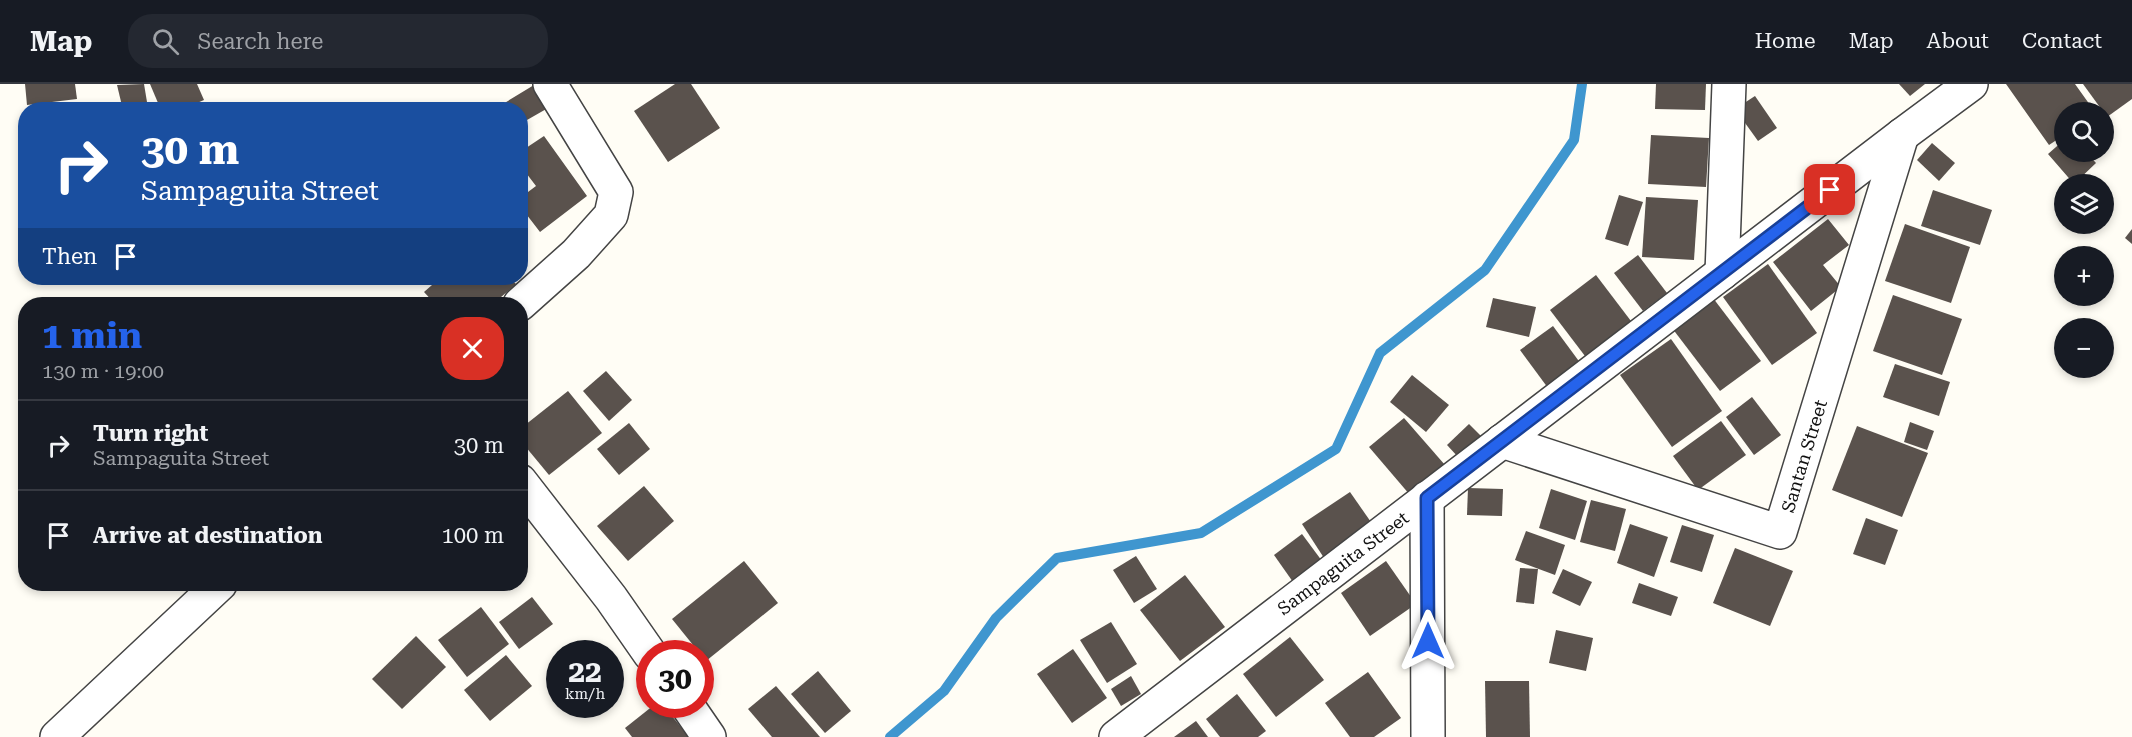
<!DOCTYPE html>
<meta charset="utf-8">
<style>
body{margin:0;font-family:"Roboto Serif",serif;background:#242831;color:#f1f3f6;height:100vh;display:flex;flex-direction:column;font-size:22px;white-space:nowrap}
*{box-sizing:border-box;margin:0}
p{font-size:20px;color:#9ea1a6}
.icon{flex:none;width:33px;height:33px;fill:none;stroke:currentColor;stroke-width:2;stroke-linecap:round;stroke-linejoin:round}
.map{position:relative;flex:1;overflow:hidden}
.sheet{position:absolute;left:18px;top:213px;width:510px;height:294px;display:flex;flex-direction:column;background:#171b24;border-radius:24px;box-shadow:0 3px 9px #0003}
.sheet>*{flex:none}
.guide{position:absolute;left:18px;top:18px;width:510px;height:183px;border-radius:24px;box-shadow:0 3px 9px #0003;background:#1a4fa0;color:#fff;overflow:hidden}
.buttons{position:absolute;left:2054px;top:18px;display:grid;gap:12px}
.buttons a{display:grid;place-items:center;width:60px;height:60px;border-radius:50%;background:#171b24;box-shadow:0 3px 9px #0003;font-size:30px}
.speed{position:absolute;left:546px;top:556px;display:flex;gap:12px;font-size:30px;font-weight:700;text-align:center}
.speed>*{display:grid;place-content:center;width:78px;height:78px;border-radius:50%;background:#171b24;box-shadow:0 3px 9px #0003;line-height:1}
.speed small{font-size:15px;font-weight:400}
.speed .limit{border:9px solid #d22;background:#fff;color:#111}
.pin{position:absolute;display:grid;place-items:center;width:51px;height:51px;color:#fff;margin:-26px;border-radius:12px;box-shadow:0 3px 9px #0006}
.me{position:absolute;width:66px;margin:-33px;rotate:0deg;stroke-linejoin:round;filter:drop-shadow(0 0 4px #0008)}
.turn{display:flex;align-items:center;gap:21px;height:126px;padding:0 24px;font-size:27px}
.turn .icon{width:78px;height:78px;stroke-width:2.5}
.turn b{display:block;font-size:42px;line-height:51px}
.then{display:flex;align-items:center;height:57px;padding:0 24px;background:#0003;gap:12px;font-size:22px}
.round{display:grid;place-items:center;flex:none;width:63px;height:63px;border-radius:24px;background:#242831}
.overview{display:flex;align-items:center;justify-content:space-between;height:102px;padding:0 24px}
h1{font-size:36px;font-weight:700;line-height:45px;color:#2563eb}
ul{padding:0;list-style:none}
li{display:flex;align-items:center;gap:18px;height:90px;padding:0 24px;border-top:2px solid #363941}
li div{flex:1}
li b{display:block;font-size:22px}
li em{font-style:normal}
header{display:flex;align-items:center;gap:36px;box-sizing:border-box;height:84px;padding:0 30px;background:#171b24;border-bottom:2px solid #363941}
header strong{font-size:28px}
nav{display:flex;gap:33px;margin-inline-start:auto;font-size:21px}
.search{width:420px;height:54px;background:#242831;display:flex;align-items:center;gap:15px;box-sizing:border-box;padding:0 21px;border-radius:24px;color:#9ea1a6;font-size:22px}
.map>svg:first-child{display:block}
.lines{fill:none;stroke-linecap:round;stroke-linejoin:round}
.stream{stroke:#3f96cf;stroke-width:10}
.building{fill:#5a524d}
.street-casing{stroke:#444;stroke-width:36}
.street{stroke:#fff;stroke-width:33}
.route-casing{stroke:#184099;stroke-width:15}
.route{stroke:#2563eb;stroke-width:10}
.labels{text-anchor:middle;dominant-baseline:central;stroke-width:6;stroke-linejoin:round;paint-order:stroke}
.street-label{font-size:18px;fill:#111;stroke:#fff}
</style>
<header>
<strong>Map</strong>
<div class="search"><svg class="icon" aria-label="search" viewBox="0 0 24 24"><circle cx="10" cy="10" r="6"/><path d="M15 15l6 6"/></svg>Search here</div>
<nav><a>Home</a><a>Map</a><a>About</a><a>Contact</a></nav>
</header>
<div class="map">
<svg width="2132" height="653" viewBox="0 0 2132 653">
<rect width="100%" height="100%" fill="#fffdf5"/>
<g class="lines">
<polyline class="stream" points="890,653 944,607 996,534 1057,474 1201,449 1336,365 1380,269 1485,186 1574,56 1582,0"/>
</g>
<g class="building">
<polygon points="25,0 75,0 77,15 27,21"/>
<polygon points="144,0 148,24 123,26 117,1"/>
<polygon points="150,0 197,0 204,16 181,26 161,26"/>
<polygon points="675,0 691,0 720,44 668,78 634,27"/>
<polygon points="1656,0 1706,0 1705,26 1655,25"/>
<polygon points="1899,0 1925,0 1910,12"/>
<polygon points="2006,0 2075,0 2095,28 2064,28 2064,51 2049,61"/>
<polygon points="2083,0 2132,0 2132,15 2107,33"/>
<polygon points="534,1 548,24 520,40 520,26 493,26"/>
<polygon points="1755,12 1777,44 1758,57 1735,25"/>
<polygon points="1651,51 1709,54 1706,103 1648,100"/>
<polygon points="544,52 587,112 540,148 520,122 520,114 536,102 520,81 520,68"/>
<polygon points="2064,56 2064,68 2086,68 2096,79 2074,100 2048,70"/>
<polygon points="1932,59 1955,79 1939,97 1917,76"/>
<polygon points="1933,106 1992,126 1980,161 1921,142"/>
<polygon points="1619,111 1643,118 1628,162 1605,155"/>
<polygon points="1646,113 1698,116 1694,176 1642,173"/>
<polygon points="1828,135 1849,161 1823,181 1841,203 1811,227 1773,178"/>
<polygon points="1905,140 1970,163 1951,219 1885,197"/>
<polygon points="2132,145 2132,160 2125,154"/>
<polygon points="1638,171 1667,209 1643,227 1614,189"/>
<polygon points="1768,180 1817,249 1772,281 1723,213"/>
<polygon points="1596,191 1634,241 1588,276 1550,226"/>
<polygon points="440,194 510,194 516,200 493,220 435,220 424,208"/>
<polygon points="1893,211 1962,235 1942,291 1873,267"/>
<polygon points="312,213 317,220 300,220"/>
<polygon points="1493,214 1536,223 1529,253 1486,243"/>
<polygon points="1713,214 1761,277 1720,307 1672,244"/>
<polygon points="1553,242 1581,280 1548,304 1520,266"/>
<polygon points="1671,255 1722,327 1672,363 1620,291"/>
<polygon points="1895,280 1950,298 1939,332 1883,313"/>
<polygon points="606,287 632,316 609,337 583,307"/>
<polygon points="1412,291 1449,321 1426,348 1390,318"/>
<polygon points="568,307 602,349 549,391 520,356 520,345"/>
<polygon points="1752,313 1781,351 1754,371 1726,333"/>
<polygon points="1404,334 1445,381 1410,411 1369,363"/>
<polygon points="1721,337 1746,371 1698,406 1673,372"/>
<polygon points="1910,338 1934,347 1927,366 1904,358"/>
<polygon points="629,339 650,365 619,391 597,365"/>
<polygon points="1469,340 1482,353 1459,374 1447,361"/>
<polygon points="1857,342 1928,369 1902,433 1832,406"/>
<polygon points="644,402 674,437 628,477 597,442"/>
<polygon points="1468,404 1503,405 1502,432 1467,431"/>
<polygon points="1551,405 1587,417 1575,456 1539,444"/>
<polygon points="1350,408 1373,441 1324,474 1302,440"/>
<polygon points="1591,416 1626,425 1615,467 1580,458"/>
<polygon points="1866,434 1898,446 1885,481 1853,470"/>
<polygon points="1630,440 1668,453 1654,493 1617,479"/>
<polygon points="1682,441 1714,451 1702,488 1670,478"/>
<polygon points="1526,447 1565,461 1555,491 1515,476"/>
<polygon points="1302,450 1322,477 1293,498 1274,471"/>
<polygon points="1735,464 1793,487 1770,542 1713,519"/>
<polygon points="1136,472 1157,505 1134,519 1113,486"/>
<polygon points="744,477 778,519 706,577 672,535"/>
<polygon points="1386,477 1416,520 1370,552 1341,509"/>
<polygon points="1520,484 1538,485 1534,520 1516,518"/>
<polygon points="1563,485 1592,498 1580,522 1552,509"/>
<polygon points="1185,491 1225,543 1180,577 1140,526"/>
<polygon points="1639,499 1678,513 1671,532 1632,519"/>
<polygon points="532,513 553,540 519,565 499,538"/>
<polygon points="481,523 509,560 467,593 438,556"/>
<polygon points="1111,538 1137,580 1107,599 1080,556"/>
<polygon points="1556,546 1593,554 1586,587 1549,579"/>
<polygon points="416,552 446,583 402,625 372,595"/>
<polygon points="1290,553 1324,596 1276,633 1243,590"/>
<polygon points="1073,565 1107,614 1072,639 1037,590"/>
<polygon points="506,571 532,602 490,637 464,606"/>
<polygon points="818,587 851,627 825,649 791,610"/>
<polygon points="1368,588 1401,634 1374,653 1350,653 1325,619"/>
<polygon points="1131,592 1141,610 1121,622 1111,605"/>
<polygon points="1485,597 1529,597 1530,653 1486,653"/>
<polygon points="776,602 820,653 772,653 748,625"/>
<polygon points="1237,610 1266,647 1258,653 1220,653 1206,635"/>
<polygon points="654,621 663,621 689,653 632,653 625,644"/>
<polygon points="1196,637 1208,653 1174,653"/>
</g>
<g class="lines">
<g class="street-casing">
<g id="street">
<polyline points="1722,189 1729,0"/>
<polyline points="520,220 576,170 611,131 616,108 550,0"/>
<polyline points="1502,357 1780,448 1902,51"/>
<polyline points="520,397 611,514 650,570"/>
<polyline points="1427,414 1428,653"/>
<polyline points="687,621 709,653"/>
<polyline points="57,653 220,500"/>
<polyline points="1116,653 1902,51 1971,0"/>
</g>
</g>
<use href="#street" class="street"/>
</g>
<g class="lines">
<g class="route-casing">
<polyline id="route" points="1428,557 1427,414 1830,106"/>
</g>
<use href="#route" class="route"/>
</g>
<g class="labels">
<g class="street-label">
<text transform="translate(1804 372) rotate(-73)">Santan Street</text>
<text transform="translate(1343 479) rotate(-37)">Sampaguita Street</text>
</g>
</g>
</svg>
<div class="buttons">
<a><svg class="icon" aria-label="search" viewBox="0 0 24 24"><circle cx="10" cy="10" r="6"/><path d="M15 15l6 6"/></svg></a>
<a><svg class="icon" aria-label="layers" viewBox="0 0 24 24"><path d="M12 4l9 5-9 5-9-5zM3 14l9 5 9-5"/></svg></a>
<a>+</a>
<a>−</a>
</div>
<div class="speed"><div>22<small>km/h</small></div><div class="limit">30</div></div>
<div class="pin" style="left:1830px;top:106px;background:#d93025"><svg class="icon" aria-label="arrive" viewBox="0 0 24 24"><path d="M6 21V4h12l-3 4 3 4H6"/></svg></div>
<svg class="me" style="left:1428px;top:557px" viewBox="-20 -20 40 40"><path d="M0-17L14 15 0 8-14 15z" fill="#2563eb" stroke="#fff" stroke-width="4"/></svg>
<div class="guide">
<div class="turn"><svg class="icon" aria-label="right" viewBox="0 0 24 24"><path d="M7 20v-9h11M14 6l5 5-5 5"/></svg><div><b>30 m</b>Sampaguita Street</div></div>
<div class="then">Then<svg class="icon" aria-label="arrive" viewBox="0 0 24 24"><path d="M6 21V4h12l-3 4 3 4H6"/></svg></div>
</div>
<section class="sheet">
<div class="overview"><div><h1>1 min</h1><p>130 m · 19:00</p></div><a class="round" style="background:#d93025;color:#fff"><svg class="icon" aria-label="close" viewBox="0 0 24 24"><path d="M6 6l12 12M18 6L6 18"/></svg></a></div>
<ul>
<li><svg class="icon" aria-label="right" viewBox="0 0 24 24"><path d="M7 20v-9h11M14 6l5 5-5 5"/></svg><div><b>Turn right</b><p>Sampaguita Street</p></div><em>30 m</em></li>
<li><svg class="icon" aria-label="arrive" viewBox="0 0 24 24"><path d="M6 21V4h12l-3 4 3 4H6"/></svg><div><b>Arrive at destination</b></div><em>100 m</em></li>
</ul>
</section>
</div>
